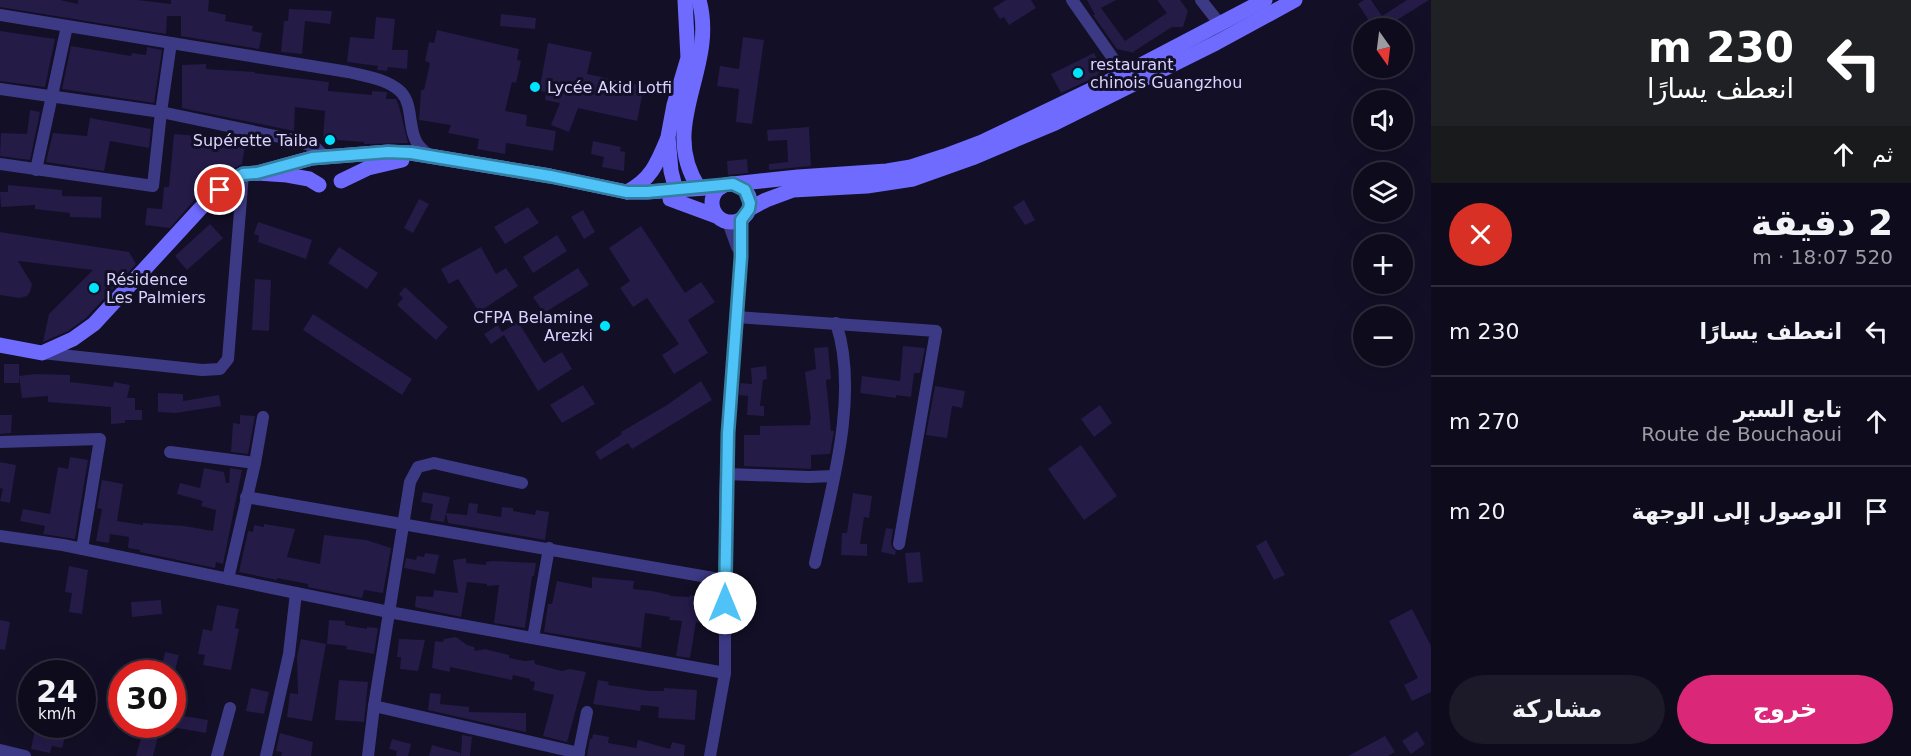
<!DOCTYPE html>
<html lang="ar">
<meta charset="utf-8">
<style>
body{margin:0;font-family:"DejaVu Sans","Noto Naskh Arabic",sans-serif;background:#1c1929;color:#f1f3f6;direction:rtl;height:100vh;display:flex;flex-direction:column;font-size:22px;white-space:nowrap}
*{box-sizing:border-box;margin:0}
p{font-size:20px;color:#9b9ba3}
.icon{flex:none;width:33px;height:33px;fill:none;stroke:currentColor;stroke-width:2;stroke-linecap:round;stroke-linejoin:round}
.map{position:relative;flex:1;overflow:hidden;direction:ltr}
.panel{display:flex;flex-direction:column;background:#0e0b1c;width:480px}
.panel>*{flex:none}
.banner{background:#202124;color:#fff;overflow:hidden}
.needle{width:39px;rotate:166deg}
.fabs{position:absolute;left:1353px;top:18px;display:grid;gap:12px}
.fabs a{display:grid;place-items:center;width:60px;height:60px;border-radius:50%;background:#0e0b1c;box-shadow:0 6px 24px #0002,0 0 0 2px #2e2b3b;font-size:30px}
.speed{position:absolute;left:18px;top:660px;display:flex;gap:12px;font-size:30px;font-weight:700;text-align:center}
.speed>*{display:grid;place-content:center;width:78px;height:78px;border-radius:50%;background:#0e0b1c;box-shadow:0 6px 24px #0002,0 0 0 2px #2e2b3b;line-height:1}
.speed small{font-size:15px;font-weight:400}
.speed .limit{border:9px solid #d22;background:#fff;color:#111}
.pin{position:absolute;display:grid;place-items:center;width:51px;height:51px;color:#fff;margin:-26px;border:3px solid #fff;border-radius:50%;box-shadow:0 2px 6px #0007}
.me{position:absolute;width:66px;margin:-33px;rotate:0deg;stroke-linejoin:round;filter:drop-shadow(0 0 4px #0008)}
.turn{display:flex;align-items:center;gap:21px;height:126px;padding:0 18px;font-size:27px}
.turn .icon{width:78px;height:78px;stroke-width:2.5}
.turn b{display:block;font-size:42px;line-height:51px}
.then{display:flex;align-items:center;height:57px;padding:0 18px;background:#0003;gap:12px;font-size:22px}
.round{display:grid;place-items:center;flex:none;width:63px;height:63px;border-radius:32px;background:#1c1929}
.headline{display:flex;align-items:center;justify-content:space-between;height:102px;padding:0 18px}
h1{font-size:36px;font-weight:600;line-height:45px}
.cta{display:flex;gap:12px;margin-top:auto;padding:12px 18px}
.cta a{flex:1;height:69px;border-radius:36px;background:#db2777;color:#fff;font-size:24px;font-weight:600;line-height:69px;text-align:center}
.cta a+a{background:#1c1929;color:#f1f3f6}
ul{padding:0;list-style:none}
li{display:flex;align-items:center;gap:18px;height:90px;padding:0 18px;border-top:2px solid #2e2b3b}
li div{flex:1}
li b{display:block;font-size:22px}
li em{font-style:normal}
main{display:flex;flex:1;min-height:0}
.map>svg:first-child{display:block}
.building{fill:#241b47}
.lines{fill:none;stroke-linecap:round;stroke-linejoin:round}
.street{stroke:#3d3a85;stroke-width:12}
.secondary{stroke:#6f6bff;stroke-width:15}
.route-casing{stroke:#337fa1;stroke-width:15}
.route{stroke:#4fc3f7;stroke-width:10}
.poi-dot{fill:#00e5ff;stroke:#130f26;stroke-width:2}
.labels{text-anchor:middle;dominant-baseline:central;stroke-width:6;stroke-linejoin:round;paint-order:stroke}
.poi-label{font-size:16px;fill:#d9d4ff;stroke:#130f26;text-anchor:start}
</style>
<main>
<section class="panel">
<div class="banner">
<div class="turn"><svg class="icon" aria-label="left" viewBox="0 0 24 24"><path d="M17 20v-9H6M10 6l-5 5 5 5"/></svg><div><b>230 m</b>انعطف يسارًا</div></div>
<div class="then">ثم<svg class="icon" aria-label="ahead" viewBox="0 0 24 24"><path d="M12 20V5M6 11l6-6 6 6"/></svg></div>
</div>
<div class="headline"><div><h1>2 دقيقة</h1><p>520 m · 18:07</p></div><a class="round" style="background:#d93025;color:#fff"><svg class="icon" aria-label="close" viewBox="0 0 24 24"><path d="M6 6l12 12M18 6L6 18"/></svg></a></div>
<ul>
<li><svg class="icon" aria-label="left" viewBox="0 0 24 24"><path d="M17 20v-9H6M10 6l-5 5 5 5"/></svg><div><b>انعطف يسارًا</b></div><em>230 m</em></li>
<li><svg class="icon" aria-label="ahead" viewBox="0 0 24 24"><path d="M12 20V5M6 11l6-6 6 6"/></svg><div><b>تابع السير</b><p>Route de Bouchaoui</p></div><em>270 m</em></li>
<li><svg class="icon" aria-label="arrive" viewBox="0 0 24 24"><path d="M6 21V4h12l-3 4 3 4H6"/></svg><div><b>الوصول إلى الوجهة</b></div><em>20 m</em></li>
</ul>
<div class="cta"><a>خروج</a><a>مشاركة</a></div>
</section>
<div class="map">
<svg width="1431" height="756" viewBox="0 0 1431 756">
<rect width="100%" height="100%" fill="#130f26"/>
<g class="building">
<polygon points="0,0 60,0 78,4 78,0 138,0 171,4 171,0 209,0 208,11 226,15 225,21 253,26 252,31 262,33 259,49 181,36 181,16 167,16 166,34 0,7"/>
<polygon points="1006,0 1031,0 1036,8 1009,25 1004,17 1000,19 993,8"/>
<polygon points="1087,0 1116,0 1101,8 1125,41 1167,13 1157,0 1180,0 1188,11 1183,27 1172,27 1133,52 1134,53 1117,49 1093,15 1095,15"/>
<polygon points="1364,0 1371,0 1382,16 1407,0 1429,0 1384,28 1377,28 1372,21 1370,22 1358,4"/>
<polygon points="289,9 332,11 330,24 305,21 302,54 281,52 284,21 288,21"/>
<polygon points="501,14 536,18 535,29 500,26"/>
<polygon points="376,17 395,19 392,50 408,50 407,69 388,67 387,71 377,70 378,66 347,62 350,37 374,39"/>
<polygon points="437,30 519,49 517,60 521,61 516,83 512,82 505,111 527,115 526,126 556,131 553,151 506,143 505,154 477,149 479,139 448,133 451,125 419,120 421,90 424,90 430,63 425,61 429,42 434,43"/>
<polygon points="0,31 55,39 45,87 0,81"/>
<polygon points="743,37 764,40 752,124 736,122 739,89 717,86 720,66 739,69"/>
<polygon points="548,43 592,52 587,74 644,86 637,121 578,108 569,132 551,125 560,103 545,100 546,92 539,91"/>
<polygon points="71,46 131,56 132,53 146,55 147,47 162,50 154,103 62,89"/>
<polygon points="1094,53 1104,73 1061,93 1051,74"/>
<polygon points="206,64 206,69 255,72 254,73 329,82 328,91 372,95 372,91 387,92 386,99 396,99 399,106 408,143 364,144 364,142 323,139 325,111 295,107 294,131 182,108 182,65"/>
<polygon points="30,110 40,112 30,160 0,156 1,133 27,134"/>
<polygon points="90,118 151,129 149,148 110,141 104,171 46,162 53,133 87,136"/>
<polygon points="809,127 811,166 769,170 769,164 788,162 787,140 768,141 767,130"/>
<polygon points="174,134 246,140 242,164 230,170 220,169 220,171 210,171 209,181 200,180 196,198 170,228 145,225 147,208 162,209 164,187 169,187"/>
<polygon points="593,141 621,147 620,151 625,152 624,171 602,167 604,157 591,154"/>
<polygon points="747,159 748,173 728,175 727,161"/>
<polygon points="8,185 62,190 62,196 102,197 101,218 70,217 70,213 35,209 35,205 1,207 0,192 8,192"/>
<polygon points="419,199 429,204 413,233 404,228"/>
<polygon points="1024,200 1035,220 1025,225 1013,207"/>
<polygon points="528,207 539,223 505,244 494,227"/>
<polygon points="583,210 595,232 584,239 571,217"/>
<polygon points="258,222 312,240 306,259 258,242 259,236 254,234"/>
<polygon points="210,224 223,238 187,270 175,256"/>
<polygon points="641,226 685,293 701,282 715,302 688,320 708,353 674,374 662,355 679,344 647,298 633,307 620,288 630,281 609,248"/>
<polygon points="0,232 129,252 136,264 86,318 68,331 43,342 49,314 93,270 18,261 32,284 30,292 27,296 19,298 0,295"/>
<polygon points="557,235 567,251 533,273 523,257"/>
<polygon points="339,247 378,273 367,289 328,263"/>
<polygon points="481,247 496,274 506,268 518,286 479,312 458,279 449,284 441,269"/>
<polygon points="578,268 589,285 544,313 533,297"/>
<polygon points="255,279 271,280 269,331 252,330"/>
<polygon points="405,287 448,327 436,340 397,305 403,298 399,294"/>
<polygon points="313,314 412,379 402,395 303,330"/>
<polygon points="518,322 544,363 562,352 572,369 538,391 504,335 491,344 484,334 498,325 502,332"/>
<polygon points="903,346 925,348 920,373 914,373 911,397 896,395 896,398 860,393 862,376 900,381"/>
<polygon points="828,347 831,379 826,380 831,431 834,431 830,454 811,455 811,469 744,466 744,435 760,435 760,426 810,425 810,420 811,420 805,372 816,369 814,348"/>
<rect x="4" y="364" width="15" height="19"/>
<polygon points="766,366 767,379 763,380 760,406 764,406 764,416 747,415 748,396 739,395 740,383 752,384 751,368"/>
<polygon points="35,374 70,375 70,382 113,387 114,382 130,385 127,398 135,398 135,410 142,410 142,420 125,420 125,423 111,424 111,407 48,402 48,396 22,398 19,376"/>
<polygon points="701,381 712,400 632,449 628,443 600,460 595,452 622,434 621,432 667,405"/>
<polygon points="583,385 595,404 562,423 550,405"/>
<polygon points="935,386 965,391 962,408 952,406 947,438 926,435"/>
<polygon points="158,393 183,394 183,401 219,395 221,406 176,413 158,412"/>
<polygon points="1100,405 1112,423 1094,437 1081,419"/>
<polygon points="0,415 12,415 11,433 0,434"/>
<polygon points="240,415 255,416 248,454 231,452 233,423 240,424"/>
<polygon points="1081,445 1117,496 1084,520 1048,469"/>
<polygon points="70,457 88,460 75,539 43,534 45,526 20,521 23,509 50,514 58,467 68,469"/>
<polygon points="0,462 16,465 10,503 0,501 3,489 0,488"/>
<polygon points="204,468 224,472 226,483 229,483 230,468 242,470 223,564 216,562 215,568 140,552 140,550 128,548 129,537 110,534 109,543 96,541 102,509 97,508 102,480 123,484 117,521 143,525 143,523 184,526 213,531 216,510 201,506 203,501 177,494 180,483 200,488"/>
<polygon points="423,492 450,497 444,522 430,520 433,504 421,502"/>
<polygon points="853,493 872,496 869,518 864,517 860,544 867,544 867,556 841,555 842,533 847,533"/>
<polygon points="469,503 478,504 477,513 501,517 502,507 513,508 513,511 535,515 536,510 549,512 545,540 448,523 446,513 467,515"/>
<polygon points="264,524 295,529 287,557 320,564 324,535 366,540 391,548 383,593 364,590 362,598 308,587 308,584 277,578 277,580 239,572 248,531 253,532 254,525 264,527"/>
<polygon points="886,528 893,529 891,543 892,547 896,551 895,555 881,552"/>
<polygon points="1266,540 1285,575 1274,580 1256,546"/>
<polygon points="920,552 923,582 908,583 905,553"/>
<polygon points="425,553 439,555 435,574 404,568 406,558 416,560 417,556 424,557"/>
<polygon points="466,558 466,563 486,565 486,562 493,561 536,563 534,576 532,576 525,628 494,623 499,585 487,586 487,584 467,582 461,617 415,607 416,596 433,597 434,590 458,593 453,560"/>
<polygon points="69,566 88,570 82,614 69,612 72,593 65,592"/>
<polygon points="592,577 634,581 633,589 652,591 670,595 670,596 689,597 690,595 712,599 707,624 696,622 690,658 676,656 682,621 669,620 670,617 645,613 641,648 544,632 548,604 552,604 557,581 592,588"/>
<polygon points="161,600 162,614 132,617 131,602"/>
<polygon points="217,605 239,609 235,628 239,629 231,670 203,665 205,655 198,654 203,629 212,631"/>
<polygon points="1412,609 1431,646 1431,692 1412,701 1404,685 1418,678 1389,621"/>
<polygon points="0,620 10,622 5,650 0,649"/>
<polygon points="329,620 345,621 345,625 367,629 367,627 378,628 374,654 346,649 347,646 327,644"/>
<polygon points="456,637 467,645 474,647 475,651 485,649 509,655 509,658 525,661 534,660 535,664 562,671 570,669 586,672 567,742 543,736 554,695 533,690 535,682 530,681 530,679 513,675 512,680 450,667 450,672 432,668 435,641 443,642 444,639"/>
<polygon points="301,639 326,644 312,721 287,717 290,693 298,694 297,657"/>
<polygon points="399,639 425,640 418,671 400,669 401,657 397,657"/>
<polygon points="165,652 179,655 174,674 160,674"/>
<polygon points="82,677 91,677 92,715 82,715"/>
<polygon points="339,680 368,682 364,722 335,720"/>
<polygon points="598,680 609,682 608,685 650,691 664,691 664,688 697,690 695,720 658,718 659,707 641,705 640,711 593,704"/>
<polygon points="251,688 269,692 264,714 246,711"/>
<polygon points="430,693 441,694 440,704 469,707 469,712 526,713 526,732 428,710"/>
<polygon points="172,714 208,720 206,733 172,727"/>
<polygon points="36,724 67,729 62,748 52,746 50,753 31,749"/>
<polygon points="145,724 161,724 153,756 136,756"/>
<polygon points="1417,731 1425,744 1411,754 1402,741"/>
<polygon points="280,733 313,742 311,756 281,756 282,752 276,751"/>
<polygon points="593,734 609,737 608,743 636,748 638,740 670,749 672,742 685,745 684,756 587,756 590,738 592,739"/>
<polygon points="462,735 474,737 472,737 470,756 461,756"/>
<polygon points="1385,736 1395,752 1388,756 1348,756"/>
<polygon points="392,739 411,744 408,756 396,756 397,751 389,749"/>
<polygon points="432,745 461,753 460,756 429,756"/>
</g>
<g class="lines">
<g class="street">
<polyline points="1072,0 1124,74"/>
<polyline points="1201,0 1219,23"/>
<path d="M0,15L348,72C365,76 388,79 401,92C413,105 408,126 416,141C419,148 427,153 432,158"/>
<polyline points="0,89 161,112 299,141 316,148 326,158"/>
<polyline points="0,164 153,186 161,112 171,43"/>
<polyline points="36,170 67,26"/>
<polyline points="728,222 737,247"/>
<polyline points="737,317 936,331 899,544"/>
<polyline points="42,353 202,370 220,369 228,359 243,174"/>
<polyline points="0,442 100,439 82,549"/>
<polyline points="170,452 255,463"/>
<polyline points="726,474 809,477 834,476"/>
<polyline points="246,497 725,580"/>
<polyline points="0,536 63,545 389,612 725,673"/>
<path d="M815,563C831,491 860,394 836,323"/>
<polyline points="228,579 255,463 263,417"/>
<polyline points="533,638 549,548"/>
<polyline points="374,706 579,753"/>
<polyline points="0,750 25,756"/>
<polyline points="217,756 230,708"/>
<polyline points="266,756 289,654 296,593"/>
<polyline points="368,756 374,706 410,482 418,467 434,463 522,483"/>
<polyline points="578,756 587,712"/>
<polyline points="710,756 725,673 725,496 728,433 741,257 741,220"/>
</g>
<g class="secondary">
<polyline points="257,173 312,158 388,152 411,153 550,176 627,192 647,192 721,187"/>
<polyline points="341,181 368,168 402,160"/>
<circle cx="731" cy="203" r="19"/>
<polyline points="733,184 798,177 887,171 911,167 945,156 982,142 1124,74 1265,0"/>
<path d="M699,188C657,124 718,69 699,0"/>
<path d="M627,192C651,179 657,164 667,140"/>
<polyline points="670,199 716,216"/>
<polyline points="679,202 671,171 668,137 674,105 688,58 685,0"/>
<polyline points="749,209 766,200 793,190 867,186 913,179 972,158 1055,123 1216,43 1295,0"/>
<polyline points="0,345 42,353 73,339 94,324 210,198 229,182 243,174 257,173 287,175 309,179 319,185"/>
</g>
</g>
<g class="lines">
<g class="route-casing">
<polyline id="route" points="220,190 243,174 257,173 312,158 388,152 411,153 550,176 627,192 647,192 733,184 745,190 750,203 749,209 741,220 741,257 728,433 725,603"/>
</g>
<use href="#route" class="route"/>
</g>
<g class="poi-dot">
<circle cx="1078" cy="73" r="6"/>
<circle cx="535" cy="87" r="6"/>
<circle cx="330" cy="140" r="6"/>
<circle cx="94" cy="288" r="6"/>
<circle cx="605" cy="326" r="6"/>
</g>
<g class="labels">
<g class="poi-label">
<text x="1090" y="64">restaurant<tspan x="1090" dy="18">chinois Guangzhou</tspan></text>
<text x="547" y="87">Lycée Akid Lotfi</text>
<text x="318" y="140" text-anchor="end">Supérette Taiba</text>
<text x="106" y="279">Résidence<tspan x="106" dy="18">Les Palmiers</tspan></text>
<text x="593" y="317" text-anchor="end">CFPA Belamine<tspan x="593" dy="18">Arezki</tspan></text>
</g>
</g>
</svg>
<div class="fabs">
<a><svg class="needle" viewBox="-14 -14 28 28"><path d="M0-13l5 13h-10z" fill="#e53935"/><path d="M0 13l5-13h-10z" fill="#9b9ba3"/></svg></a>
<a><svg class="icon" aria-label="sound" viewBox="0 0 24 24"><path d="M4 9h4l5-4v14l-5-4H4zM17 9q2 3 0 6"/></svg></a>
<a><svg class="icon" aria-label="layers" viewBox="0 0 24 24"><path d="M12 4l9 5-9 5-9-5zM3 14l9 5 9-5"/></svg></a>
<a>+</a>
<a>−</a>
</div>
<div class="speed"><div>24<small>km/h</small></div><div class="limit">30</div></div>
<div class="pin" style="left:220px;top:190px;background:#d93025"><svg class="icon" aria-label="arrive" viewBox="0 0 24 24"><path d="M6 21V4h12l-3 4 3 4H6"/></svg></div>
<svg class="me" style="left:725px;top:603px" viewBox="-20 -20 40 40"><circle r="19" fill="#fff"/><path d="M0-13L10 11 0 6-10 11z" fill="#4fc3f7"/></svg>
</div>
</main>
